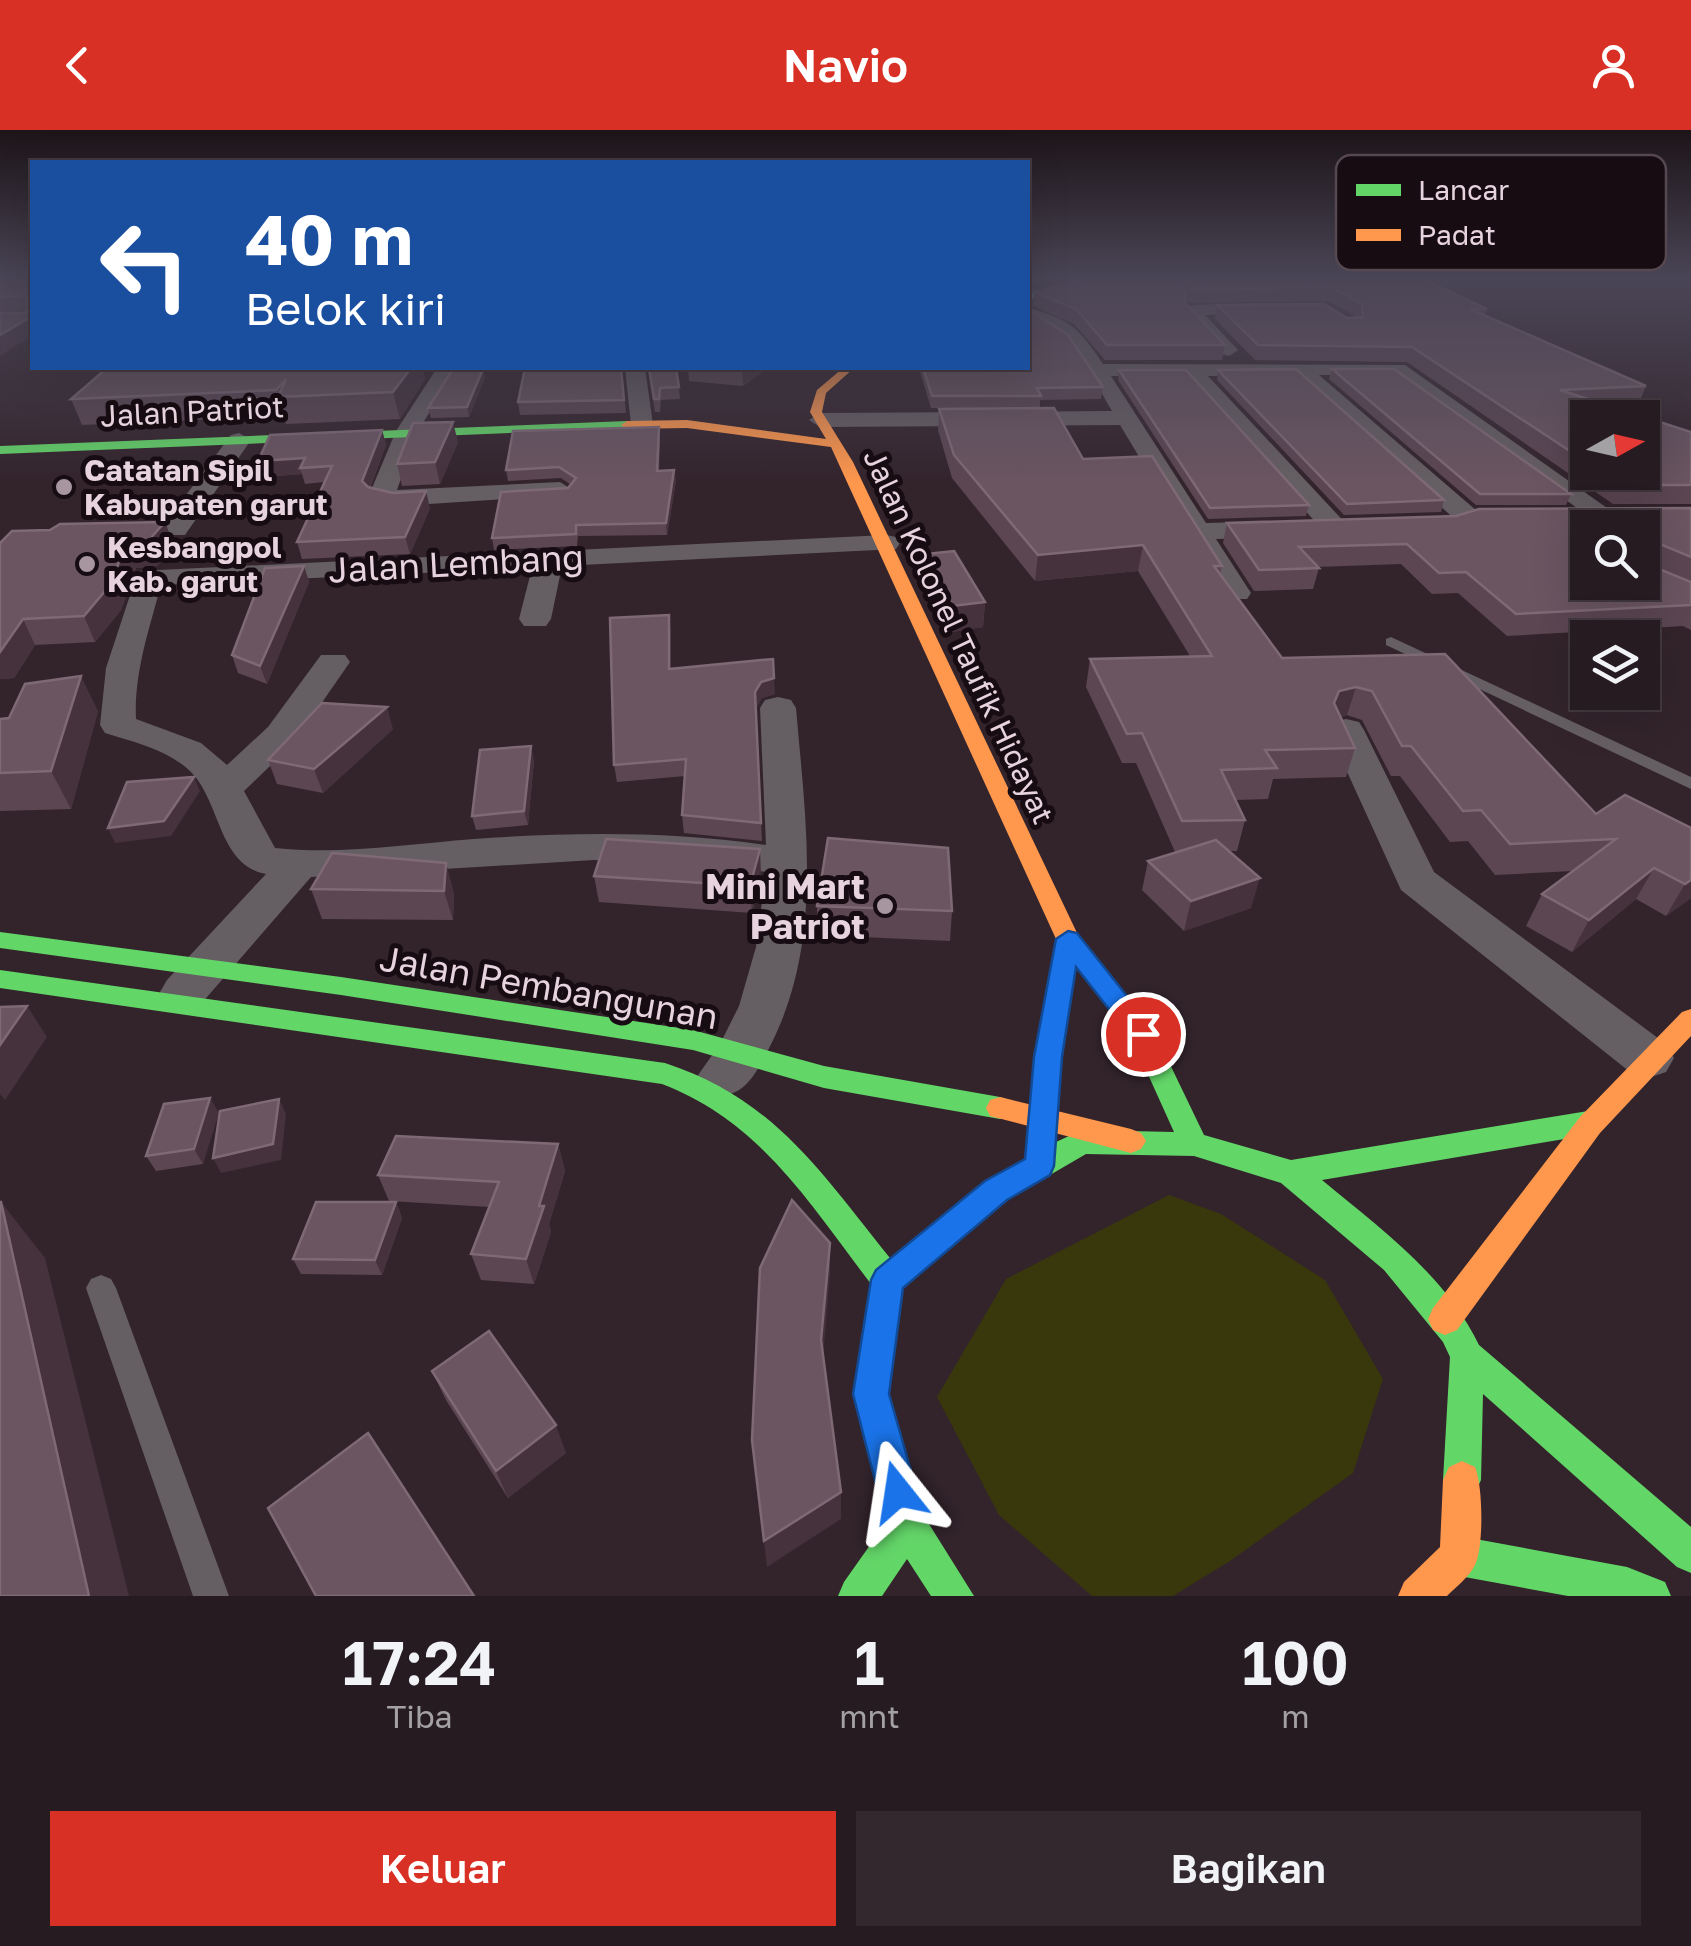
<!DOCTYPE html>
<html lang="id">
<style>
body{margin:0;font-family:"Golos Text",sans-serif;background:#32282e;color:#f1f3f6;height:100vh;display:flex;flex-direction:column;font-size:38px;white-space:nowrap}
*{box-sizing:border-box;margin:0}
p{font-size:32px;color:#a4a1a5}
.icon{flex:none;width:55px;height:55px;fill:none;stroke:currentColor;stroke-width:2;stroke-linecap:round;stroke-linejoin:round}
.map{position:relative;height:1466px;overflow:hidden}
.sheet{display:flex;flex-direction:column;background:#261b21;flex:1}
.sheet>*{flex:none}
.top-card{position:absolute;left:30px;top:30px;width:1000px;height:210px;border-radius:0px;box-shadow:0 10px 40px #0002,0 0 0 2px #42393f;background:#1a4fa0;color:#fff;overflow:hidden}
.needle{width:65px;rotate:82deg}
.fabs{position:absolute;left:1570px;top:270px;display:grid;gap:20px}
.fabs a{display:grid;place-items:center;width:90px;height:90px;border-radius:0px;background:#261b21;box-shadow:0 10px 40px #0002,0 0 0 2px #42393f;font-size:50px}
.pin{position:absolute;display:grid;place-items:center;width:85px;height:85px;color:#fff;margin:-42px;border:5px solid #fff;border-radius:50%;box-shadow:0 2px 10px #0007}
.me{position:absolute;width:110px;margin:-55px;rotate:345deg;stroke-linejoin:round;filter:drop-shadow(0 0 8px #0008)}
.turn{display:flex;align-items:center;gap:35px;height:210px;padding:0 50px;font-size:45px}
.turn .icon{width:130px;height:130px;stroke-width:2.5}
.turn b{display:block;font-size:70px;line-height:85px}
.eta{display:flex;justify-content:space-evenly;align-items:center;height:170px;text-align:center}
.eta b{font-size:60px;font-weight:600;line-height:70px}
.button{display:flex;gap:20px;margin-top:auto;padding:20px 50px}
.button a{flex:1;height:115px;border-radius:0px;background:#d93025;color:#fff;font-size:40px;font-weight:600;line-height:115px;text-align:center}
.button a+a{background:#32282e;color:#f1f3f6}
header{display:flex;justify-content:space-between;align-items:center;height:130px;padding:0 50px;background:#d93025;color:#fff;font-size:45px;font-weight:600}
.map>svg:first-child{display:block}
.green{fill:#39370c}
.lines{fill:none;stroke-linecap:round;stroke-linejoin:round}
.lane{fill:#655e62;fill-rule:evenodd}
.street{fill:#655e62;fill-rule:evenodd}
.fast{fill:#63d668;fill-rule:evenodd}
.slow{fill:#ff974d;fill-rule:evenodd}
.wall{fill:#5b4652;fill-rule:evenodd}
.shaded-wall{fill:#45323d}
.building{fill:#6a5561;stroke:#7e6975;stroke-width:2.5;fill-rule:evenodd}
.route{fill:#1a73e8;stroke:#114b97;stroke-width:2.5}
.poi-dot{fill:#a7969f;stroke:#180c13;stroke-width:4}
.labels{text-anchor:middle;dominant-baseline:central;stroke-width:10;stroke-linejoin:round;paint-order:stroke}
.far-street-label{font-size:30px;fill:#e6d3dd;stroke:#180c13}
.far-poi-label{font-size:30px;font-weight:bold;fill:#e6d3dd;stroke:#180c13;text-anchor:start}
.street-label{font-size:35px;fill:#e6d3dd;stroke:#180c13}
.poi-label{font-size:35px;font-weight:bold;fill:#e6d3dd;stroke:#180c13;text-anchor:end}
.key{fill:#180c13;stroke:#564850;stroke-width:2.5}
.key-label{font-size:28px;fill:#e6d3dd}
</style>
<header><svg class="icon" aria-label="back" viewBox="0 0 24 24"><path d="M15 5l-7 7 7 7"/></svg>Navio<svg class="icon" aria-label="person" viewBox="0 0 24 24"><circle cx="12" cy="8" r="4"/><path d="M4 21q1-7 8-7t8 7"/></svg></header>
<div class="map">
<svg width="1691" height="1466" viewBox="0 0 1691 1466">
<rect width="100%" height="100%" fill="#33242c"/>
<polygon class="green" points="1169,1065 1221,1084 1325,1150 1383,1249 1353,1343 1230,1431 1173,1466 1092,1466 999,1385 937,1267 1006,1149"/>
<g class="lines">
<g class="lane">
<polygon points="1391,507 1691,647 1691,659 1386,515 1386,509"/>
<polygon points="101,1145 111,1149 116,1158 229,1466 193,1466 86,1158 91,1149"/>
</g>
<g class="street">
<polygon points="1275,173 1284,178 1281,182 1205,185 1238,220 1229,226 1222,224 1182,180 1191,175"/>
<path d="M1028,178C1070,189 1079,198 1103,234L1405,235L1617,385L1604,393L1595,391L1393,245H1319L1477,381L1481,387L1477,393H1459L1295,245L1208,246L1350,398L1346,404H1326L1186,246H1111L1206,393L1285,391L1299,399L1285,407L1216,409L1251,463L1247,469H1225L1221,463L1120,295L820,297L809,290L820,283L1112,281C1087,239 1077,204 1028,188Z"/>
<polygon points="437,238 457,238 418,301 397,360 560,352 573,360 569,365 398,376 373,370 369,365 396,301"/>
<polygon points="625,238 645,238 653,295 650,300 642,302 631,295"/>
<polygon points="239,303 251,310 185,405 165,405 161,399 165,393 231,305"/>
<path d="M886,405L896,407L900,413L896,419L562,436L551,489L546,496H524L519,489L532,438L161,455C149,500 134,543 136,589L201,613L227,635L268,597L321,525H345L350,532L294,613L244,661L275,718C341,725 408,714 474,709C571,702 669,701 766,715L760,578L765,570L778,567L791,570L796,578C806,696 825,816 766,924C751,953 738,973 703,962L696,948L720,914L739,876L756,817L766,742L748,739L594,730L311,747L201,874L184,879L167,874L160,862L167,850L266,744C218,735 221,671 190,641C168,620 134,612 105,603L100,595L106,538L138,441Z"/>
<polygon points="1346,589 1359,592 1364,600 1434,742 1666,914 1674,928 1666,942 1648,948 1630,942 1401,760 1328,600 1333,592"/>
</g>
<g class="fast">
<polygon points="1091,148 1105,148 1028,170 1028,164"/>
<polygon points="627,291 631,292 631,298 0,324 0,316"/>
<path d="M1068,801L1077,803L1080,812L1086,814L1152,897L1204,1005L1291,1030L1588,981L1598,985L1602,993L1598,1001L1588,1005L1322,1050C1380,1098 1446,1146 1479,1215L1691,1397V1443L1677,1437L1483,1264L1481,1350L1475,1363L1462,1369L1449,1363L1443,1350L1450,1227L1443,1212L1384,1140L1281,1053L1194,1026L1086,1024L1007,1070L903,1157L889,1264L924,1386L974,1466H931L907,1429L882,1466H838L844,1452L887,1391L853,1264L871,1154C809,1073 761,992 662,954L0,858V840L665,933C775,969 821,1043 890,1128L985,1052L1027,1028L1034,927L1056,809L1059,803ZM1076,836L1132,909L1174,1002L1082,1000L1056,1012L1062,927Z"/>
<polygon points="0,802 341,847 693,900 824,936 1000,967 1010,970 1014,978 1010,986 1000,989 824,958 693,920 341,865 0,818"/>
<polygon points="1459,1406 1627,1437 1665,1452 1671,1466 1568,1466 1459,1446 1445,1440 1439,1426 1445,1412"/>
</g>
<g class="slow">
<polygon points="843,238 854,238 826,263 822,282 853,332 1078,805 1089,820 1086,826 1068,826 1056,809 831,317 687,298 627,299 621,295 627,291 687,290 826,309 810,282 817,260"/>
<polygon points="1691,879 1691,906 1600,1003 1457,1200 1445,1205 1433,1200 1428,1189 1433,1178 1580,987 1682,882"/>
<polygon points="1000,967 1131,999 1141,1003 1146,1011 1141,1019 1131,1023 990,986 986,978 990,970"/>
<path d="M1462,1331L1475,1337C1483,1355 1484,1417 1475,1435C1469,1447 1456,1457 1447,1466H1398L1404,1452L1440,1417L1443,1350L1449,1337Z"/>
</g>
</g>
<g class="wall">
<polygon points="0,148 32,148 32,206 25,183 27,181 0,182"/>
<path d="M1201,148H1421L1487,179L1485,186L1646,256L1639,273L1605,274L1691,302V374H1613L1407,232L1255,230L1215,189L1217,175L1347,188L1358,187L1328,171L1185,173L1225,215L1222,230H1105L1074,194L1033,176L1034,162L1201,154ZM1588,288L1642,342H1588Z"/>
<polygon points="107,238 423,238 425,249 400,289 286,294 283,286 82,295 71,269"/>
<polygon points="621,238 626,283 520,285 518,272"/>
<polygon points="648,238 679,257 680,269 661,270 660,282 655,282"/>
<polygon points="688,238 768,238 743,256 689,251"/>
<polygon points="919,238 1028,238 1103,257 1101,269 1040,270 1040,278 931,278"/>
<polygon points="483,239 485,248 469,287 431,288 428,278"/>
<polygon points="1332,239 1571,364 1566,375 1476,375 1329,249"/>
<polygon points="1119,240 1309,375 1306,386 1208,389 1118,250"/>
<polygon points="1218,240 1444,370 1441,382 1344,385 1217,250"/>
<polygon points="939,279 1083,329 1222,436 1220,444 1282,528 1445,524 1596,684 1691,698 1691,768 1666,786 1636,769 1572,822 1526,796 1542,764 1573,741 1495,745 1468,711 1450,712 1400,646 1391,646 1362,590 1347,585 1341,587 1355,618 1346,647 1273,649 1268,669 1235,670 1245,690 1237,721 1229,721 1251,778 1184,801 1142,760 1148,731 1178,722 1175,722 1136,633 1122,633 1086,557 1090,529 1190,526 1138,441 1035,451 952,348 938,300"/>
<polygon points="382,300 386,315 370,358 430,378 410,424 302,429 297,412 324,352 305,354 302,344 263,347"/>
<polygon points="660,307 659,341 674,340 676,351 667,405 578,406 577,416 494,420 492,408 571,355 561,348 508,351 506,340"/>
<polygon points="458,312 440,354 402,356 397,334"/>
<polygon points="1691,378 1691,452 1649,434 1691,452 1691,500 1683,496 1507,506 1458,463 1432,464 1401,434 1317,437 1319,438 1313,459 1254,461 1223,413 1227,393"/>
<polygon points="50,400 174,415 157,436 136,438 121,480 95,512 35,515 14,548 0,549"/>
<polygon points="926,424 985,472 983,497 951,502 925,448"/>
<polygon points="304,436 309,452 267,554 238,543 232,525"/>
<polygon points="669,485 671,539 775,564 762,568 756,578 762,711 684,703 682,685 685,646 617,652 614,635"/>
<polygon points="98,581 71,679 0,681 0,589"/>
<polygon points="393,599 323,663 277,654 268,630"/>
<polygon points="534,630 528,695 476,700 472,686"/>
<polygon points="332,723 454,763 453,790 322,789 311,759"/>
<polygon points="761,745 752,783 599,772 594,746"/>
<polygon points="817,776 952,781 950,811 817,805"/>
<polygon points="210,968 203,1034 156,1041 146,1026"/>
<polygon points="558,1014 565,1041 549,1094 551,1102 534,1154 481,1150 471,1124 490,1077 389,1071 378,1045"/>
<polygon points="396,1072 402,1088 382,1145 301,1144 293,1129"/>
<polygon points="432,1241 566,1323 508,1368 446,1270"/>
</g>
<g class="shaded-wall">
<polygon points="1028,148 1062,148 1028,157"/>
<polygon points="32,186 32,206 0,226 0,205"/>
<polygon points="411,238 423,238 425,249 400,289 393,262"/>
<polygon points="746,238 768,238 743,256 742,240"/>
<polygon points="483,239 485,248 469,287 467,277"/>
<polygon points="453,292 458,312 440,354 435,332"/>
<polygon points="382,300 386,315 366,367 362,351"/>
<polygon points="305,328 300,338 302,344 263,347 258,331"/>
<polygon points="674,340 676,351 667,405 666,393"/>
<polygon points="426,361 430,378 410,424 405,407"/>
<polygon points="165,392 174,415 157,436 136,438 121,480 95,512 84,486 126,414"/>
<polygon points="1143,415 1138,441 1035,451 1038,425"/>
<polygon points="304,436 309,452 267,554 260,536"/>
<polygon points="985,472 983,497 951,502 953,476"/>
<polygon points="669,485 671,500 671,555 669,539"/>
<polygon points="23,489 35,515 14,548 0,549 0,522"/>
<polygon points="773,529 775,564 762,568 756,578 762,711 755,562"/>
<polygon points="81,546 98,581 71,679 51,641"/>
<polygon points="1356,557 1347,585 1330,590 1334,573 1339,561"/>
<polygon points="387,577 393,599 323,663 314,639"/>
<polygon points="531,616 534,630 528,695 524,681"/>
<polygon points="194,647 200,661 171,706 115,713 108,698"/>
<polygon points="760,719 761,745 752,783 750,756"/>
<polygon points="446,733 454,763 453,790 444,761"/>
<polygon points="1654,738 1636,769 1572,822 1589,790"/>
<polygon points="1260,748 1251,778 1184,801 1191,771"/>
<polygon points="1691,750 1691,768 1666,786 1685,754"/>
<polygon points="27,876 47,907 5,970 0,964 0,915"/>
<polygon points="210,968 219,983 203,1034 194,1019"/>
<polygon points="279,969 286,984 281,1030 221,1043 213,1028"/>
<polygon points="558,1014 565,1041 549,1094 551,1102 534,1154 526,1129 539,1076"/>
<polygon points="1,1072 45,1128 129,1466 89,1466"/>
<polygon points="396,1072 402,1088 382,1145 375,1130"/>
<polygon points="830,1113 830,1143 822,1239 821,1210"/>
<polygon points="556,1295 566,1323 508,1368 496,1341"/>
<polygon points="841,1362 841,1389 767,1437 764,1411"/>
</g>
<g class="building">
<polygon points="0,148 32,148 32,186 0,205 0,183 25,183 29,179 26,166 0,167"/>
<polygon points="1089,148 1175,148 1202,154 1203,148 1421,148 1487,179 1470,179 1646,256 1560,260 1691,302 1691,355 1621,355 1602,342 1642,342 1642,288 1588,288 1588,333 1412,217 1258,215 1217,175 1324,174 1347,188 1363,187 1362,174 1331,157 1185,160 1185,173 1225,215 1107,215 1076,179 1034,162"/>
<polygon points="1028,179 1068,205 1103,257 1037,258 1041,266 932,266 923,238 1028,238"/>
<polygon points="107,238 411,238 393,262 278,267 286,249 276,260 71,269"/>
<polygon points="525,238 621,238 624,270 518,272"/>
<polygon points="649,238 676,238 679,257 660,258 659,269 654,269"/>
<polygon points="715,238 746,238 742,240"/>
<polygon points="453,239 483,239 467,277 428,278"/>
<polygon points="1296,239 1444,370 1347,374 1218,240"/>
<polygon points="1332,239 1394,239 1571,364 1480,364"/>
<polygon points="1119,240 1186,240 1309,375 1210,378"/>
<polygon points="1054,278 1083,329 1152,326 1222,436 1214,436 1282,528 1445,524 1596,684 1625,665 1691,698 1691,750 1685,754 1654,738 1589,790 1542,764 1616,709 1510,714 1481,680 1463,681 1411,616 1402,616 1372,561 1356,557 1339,561 1334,573 1355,618 1265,620 1277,638 1221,640 1245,690 1182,691 1142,603 1127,604 1090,529 1212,526 1143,415 1038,425 954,325 939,279"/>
<polygon points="453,292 435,332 397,334 413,293"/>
<polygon points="659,297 657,341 674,340 666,393 576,395 576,404 492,408 501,362 568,358 576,348 559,337 506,340 513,301"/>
<polygon points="382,300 362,351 368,357 393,363 426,361 405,407 297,412 332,336 300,338 305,328 258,331 270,305"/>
<path d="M1691,378V427L1648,409L1649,435L1691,452V475L1516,484L1466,442L1439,443L1407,414L1299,417L1319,438L1259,440L1227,393L1456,386L1479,379ZM1588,398H1642V452H1588Z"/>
<polygon points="165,392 147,412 126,414 110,455 84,486 23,489 0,522 0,413 12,401 50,400 60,394"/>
<polygon points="954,421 985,472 953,476 926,424"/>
<polygon points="304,436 260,536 232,525 265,438"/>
<polygon points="669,485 669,539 773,529 774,548 761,552 755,562 761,693 682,685 686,629 614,635 610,488"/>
<polygon points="81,546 51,641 0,643 0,589 9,588 25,554"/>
<polygon points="322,573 387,577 314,639 268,630"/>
<polygon points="531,616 524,681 472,686 480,620"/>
<polygon points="194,647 164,691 108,698 127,652"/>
<polygon points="828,708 948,718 952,781 817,776"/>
<polygon points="606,709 760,719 750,756 594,746"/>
<polygon points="1216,710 1260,748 1191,771 1148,731"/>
<polygon points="332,723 446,733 444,761 311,759"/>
<polygon points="27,876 0,915 0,877"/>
<polygon points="210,968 194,1019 146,1026 164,974"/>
<polygon points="279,969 273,1014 213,1028 220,981"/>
<polygon points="396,1006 558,1014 539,1076 544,1076 526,1129 471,1124 499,1052 378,1045"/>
<polygon points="792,1070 830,1113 821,1210 841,1362 764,1411 752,1310 760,1138"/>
<polygon points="0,1072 1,1072 89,1466 0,1466"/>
<polygon points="316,1072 396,1072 375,1130 293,1129"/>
<polygon points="489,1201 556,1295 496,1341 432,1241"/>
<polygon points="368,1303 474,1466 316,1466 268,1378"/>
</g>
<linearGradient id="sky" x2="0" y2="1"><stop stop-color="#1c1418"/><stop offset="0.42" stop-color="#4a4556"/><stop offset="1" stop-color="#4a4556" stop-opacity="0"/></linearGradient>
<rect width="1691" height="353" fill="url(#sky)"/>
<polygon class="route" points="1068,801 1077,803 1157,904 1153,911 1134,911 1076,837 1062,927 1054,1036 1050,1045 1007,1070 903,1158 889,1264 917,1362 911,1376 898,1381 884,1376 878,1362 853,1264 871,1150 876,1140 985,1051 1025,1029 1034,927 1056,809"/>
<g class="poi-dot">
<circle cx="64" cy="357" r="10"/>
<circle cx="87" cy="434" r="10"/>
<circle cx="885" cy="776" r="10"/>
</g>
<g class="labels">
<g class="far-street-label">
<text transform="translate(192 281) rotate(-3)">Jalan Patriot</text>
<text transform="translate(959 506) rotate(65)">Jalan Kolonel Taufik Hidayat</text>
</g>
<g class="far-poi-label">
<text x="84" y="340">Catatan Sipil<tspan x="84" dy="34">Kabupaten garut</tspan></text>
<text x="107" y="417">Kesbangpol<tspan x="107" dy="34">Kab. garut</tspan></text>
</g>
<g class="street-label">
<text transform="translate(456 433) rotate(-3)">Jalan Lembang</text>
<text transform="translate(549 857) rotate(10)">Jalan Pembangunan</text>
</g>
<g class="poi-label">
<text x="865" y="756">Mini Mart<tspan x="865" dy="40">Patriot</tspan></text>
</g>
</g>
<rect x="1336" y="25" width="330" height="115" rx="15" class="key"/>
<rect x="1356" y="54" width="45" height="12" fill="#63d668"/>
<rect x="1356" y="99" width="45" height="12" fill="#ff974d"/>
<g class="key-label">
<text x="1418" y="70">Lancar</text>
<text x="1418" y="115">Padat</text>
</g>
</svg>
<div class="fabs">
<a><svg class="needle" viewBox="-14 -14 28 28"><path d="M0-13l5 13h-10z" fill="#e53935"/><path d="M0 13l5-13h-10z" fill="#a4a1a5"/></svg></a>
<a><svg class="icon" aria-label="search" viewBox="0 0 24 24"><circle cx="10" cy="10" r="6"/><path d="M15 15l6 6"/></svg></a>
<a><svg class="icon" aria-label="layers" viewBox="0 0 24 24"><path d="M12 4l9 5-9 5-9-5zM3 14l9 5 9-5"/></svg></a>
</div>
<div class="pin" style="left:1143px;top:904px;background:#d93025"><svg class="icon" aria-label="arrive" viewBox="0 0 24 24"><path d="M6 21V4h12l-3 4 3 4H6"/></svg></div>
<svg class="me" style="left:898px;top:1362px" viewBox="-20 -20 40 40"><path d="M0-17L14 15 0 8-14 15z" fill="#1a73e8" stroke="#fff" stroke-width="4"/></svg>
<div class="top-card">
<div class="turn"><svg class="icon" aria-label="left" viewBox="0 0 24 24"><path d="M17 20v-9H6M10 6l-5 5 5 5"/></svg><div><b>40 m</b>Belok kiri</div></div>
</div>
</div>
<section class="sheet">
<div class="eta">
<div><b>17:24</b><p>Tiba</p></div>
<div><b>1</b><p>mnt</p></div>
<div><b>100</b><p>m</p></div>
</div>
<div class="button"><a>Keluar</a><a>Bagikan</a></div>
</section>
